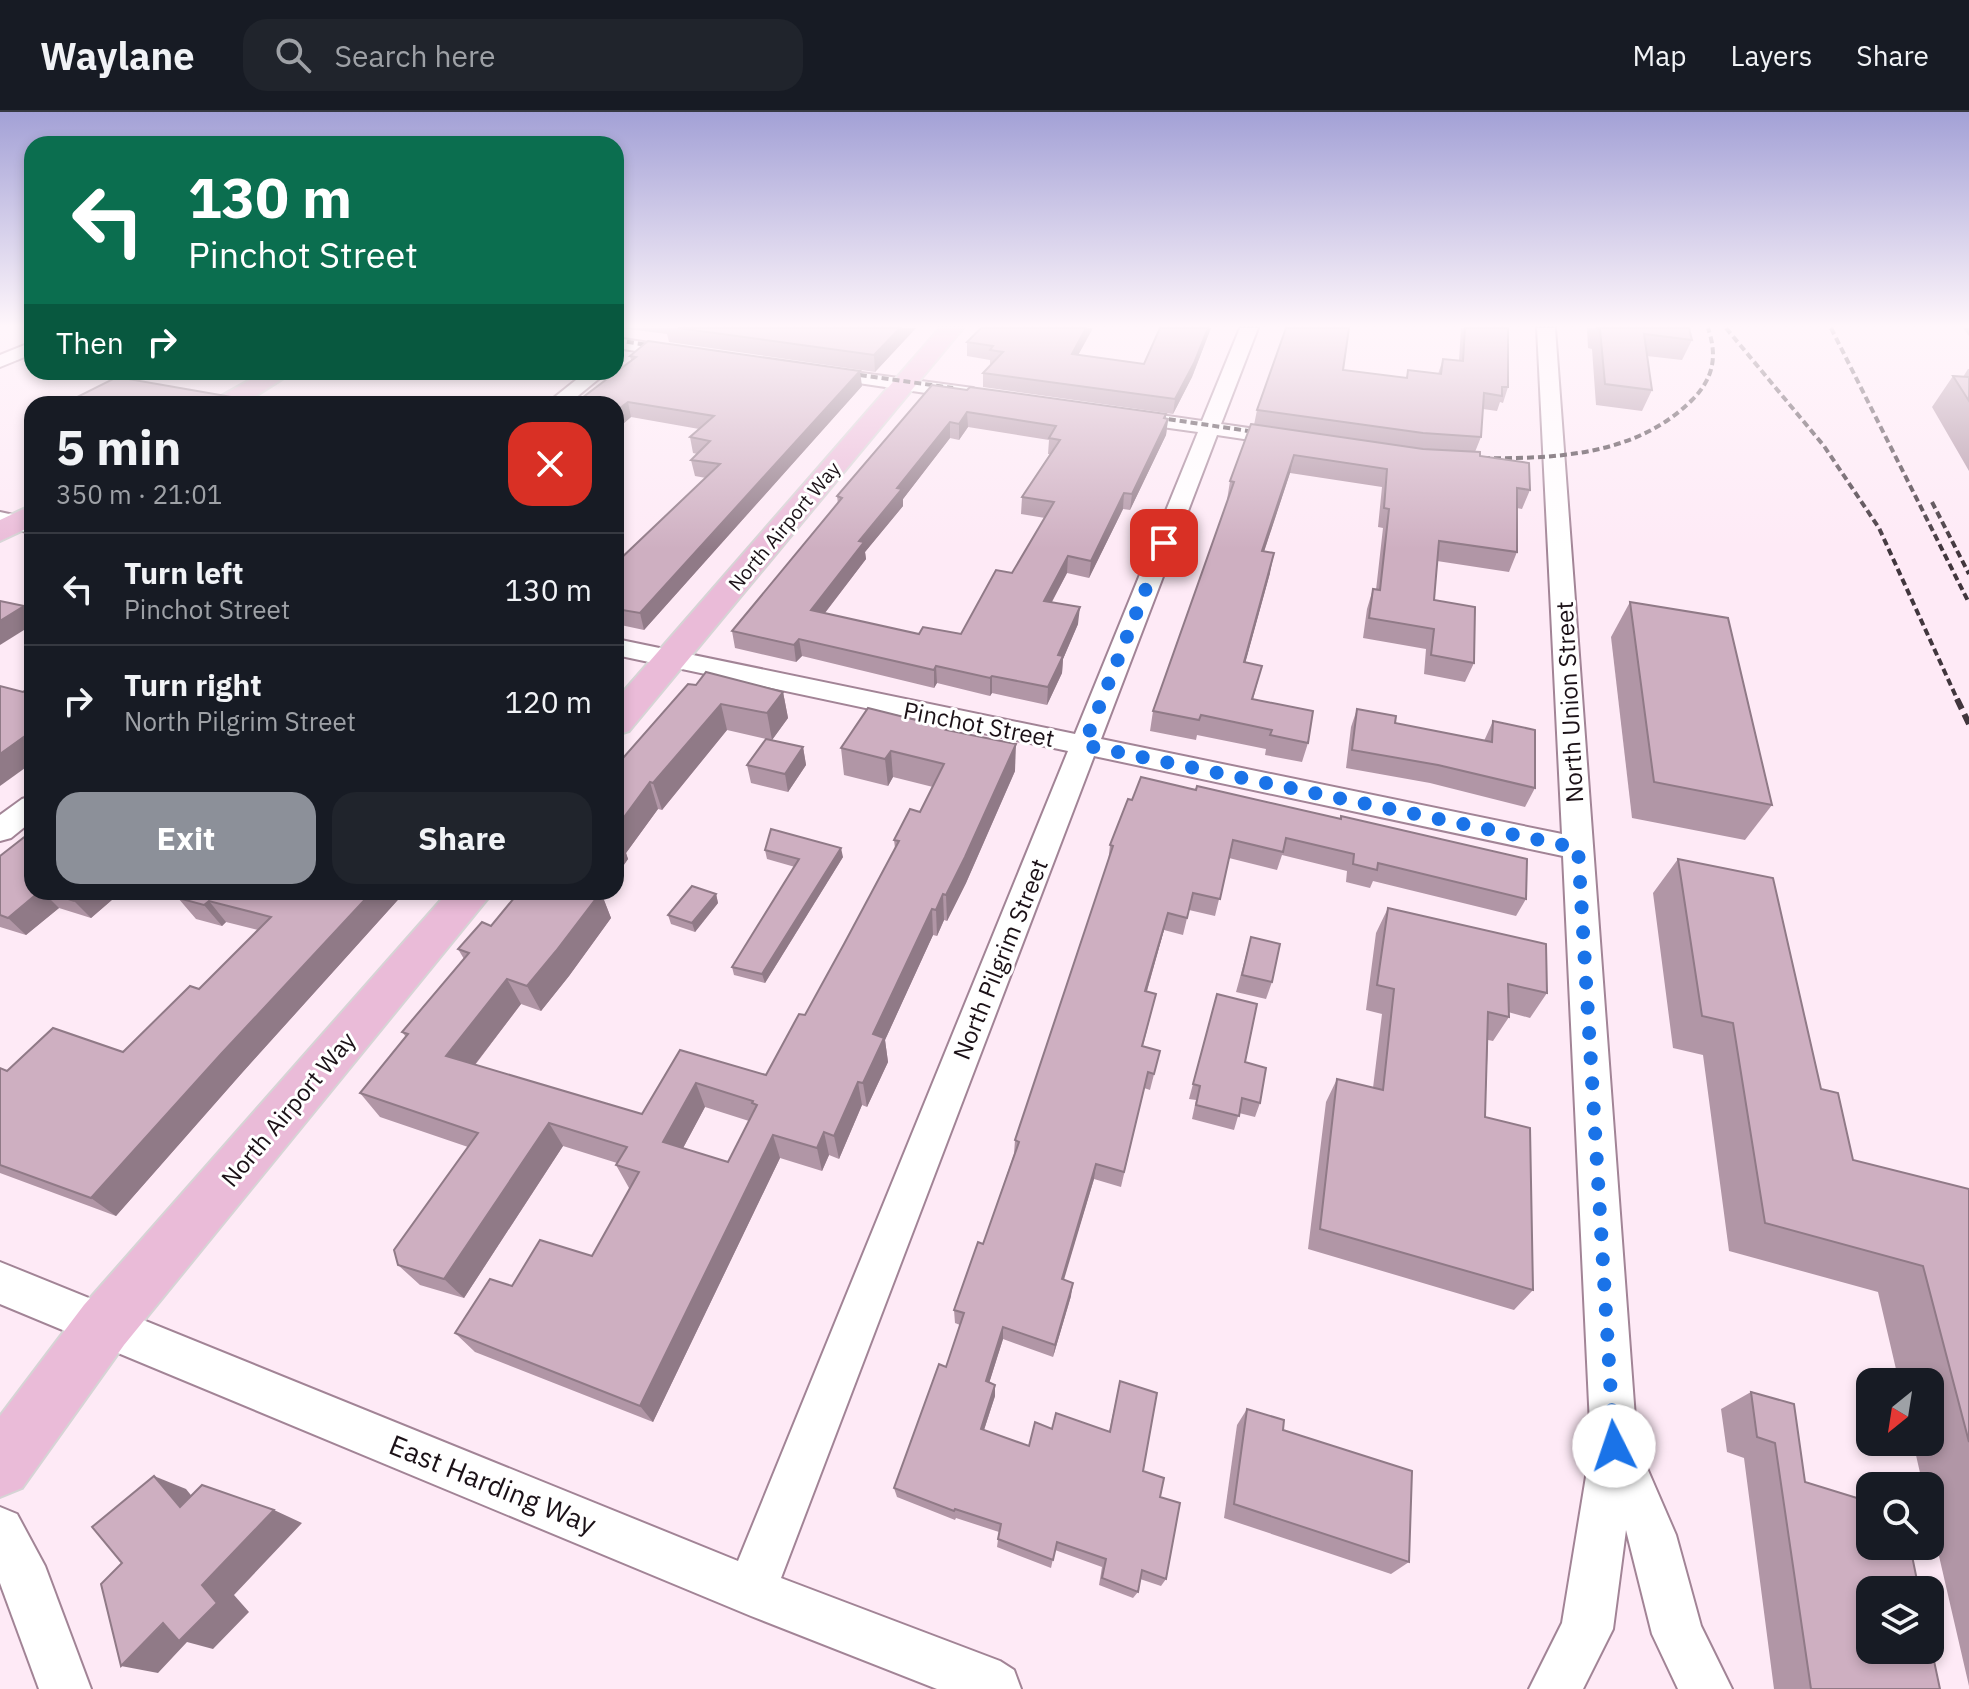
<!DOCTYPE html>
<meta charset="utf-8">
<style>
body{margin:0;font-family:"IBM Plex Sans",sans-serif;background:#20242c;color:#f1f3f6;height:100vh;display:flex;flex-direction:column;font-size:30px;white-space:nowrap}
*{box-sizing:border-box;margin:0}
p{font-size:26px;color:#9ea1a6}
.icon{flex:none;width:44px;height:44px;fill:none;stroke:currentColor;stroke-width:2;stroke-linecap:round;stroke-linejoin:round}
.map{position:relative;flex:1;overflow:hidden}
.drawer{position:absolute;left:24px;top:284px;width:600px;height:504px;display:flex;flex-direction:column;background:#171b24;border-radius:24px;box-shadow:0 4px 12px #0003}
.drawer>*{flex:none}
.top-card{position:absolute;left:24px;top:24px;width:600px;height:244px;border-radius:24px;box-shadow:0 4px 12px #0003;background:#0b6e4f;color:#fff;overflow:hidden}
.needle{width:52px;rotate:210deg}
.fabs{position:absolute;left:1856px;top:1256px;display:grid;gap:16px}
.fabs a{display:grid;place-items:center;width:88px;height:88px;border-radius:16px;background:#171b24;box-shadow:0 4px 12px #0003;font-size:40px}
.pin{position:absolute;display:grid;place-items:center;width:68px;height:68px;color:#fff;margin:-34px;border-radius:16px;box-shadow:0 4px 12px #0006}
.me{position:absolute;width:88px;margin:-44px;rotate:356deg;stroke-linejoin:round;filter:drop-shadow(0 0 6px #0008)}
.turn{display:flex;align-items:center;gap:28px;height:168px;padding:0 32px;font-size:36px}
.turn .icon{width:104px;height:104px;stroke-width:2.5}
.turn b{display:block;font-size:56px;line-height:68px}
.then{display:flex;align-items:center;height:76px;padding:0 32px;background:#0003;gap:16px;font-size:30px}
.round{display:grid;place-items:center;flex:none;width:84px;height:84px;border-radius:24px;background:#20242c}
.head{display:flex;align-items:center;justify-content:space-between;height:136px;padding:0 32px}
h1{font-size:48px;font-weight:700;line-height:60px}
.action{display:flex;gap:16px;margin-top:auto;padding:16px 32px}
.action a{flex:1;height:92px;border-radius:24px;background:#8c9099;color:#fff;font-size:32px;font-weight:700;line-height:92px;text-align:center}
.action a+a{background:#20242c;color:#f1f3f6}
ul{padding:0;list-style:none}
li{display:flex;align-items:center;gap:24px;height:112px;padding:0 32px;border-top:2px solid #363941}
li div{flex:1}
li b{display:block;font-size:30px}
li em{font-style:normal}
header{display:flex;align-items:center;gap:48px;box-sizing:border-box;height:112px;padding:0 40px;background:#171b24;border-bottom:2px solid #363941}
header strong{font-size:38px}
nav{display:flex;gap:44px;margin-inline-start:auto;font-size:28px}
.search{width:560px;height:72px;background:#20242c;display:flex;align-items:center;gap:20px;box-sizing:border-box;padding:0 28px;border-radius:24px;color:#9ea1a6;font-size:30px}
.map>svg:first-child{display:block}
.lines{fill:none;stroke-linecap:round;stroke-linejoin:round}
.minor-casing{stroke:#a28496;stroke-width:4}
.major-casing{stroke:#d6d4d5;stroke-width:4}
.minor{fill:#fff;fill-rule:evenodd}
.major{fill:#eabbd8;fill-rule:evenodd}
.rail-far1{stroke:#41363d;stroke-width:4;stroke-dasharray:7 4;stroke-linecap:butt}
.rail{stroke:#41363d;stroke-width:6;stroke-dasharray:11 6;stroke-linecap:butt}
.wall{fill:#b196a6;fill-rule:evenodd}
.shaded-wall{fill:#907a87}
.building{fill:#ceafc1;stroke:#907a87;stroke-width:2;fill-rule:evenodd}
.route{stroke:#1a73e8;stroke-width:14;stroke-dasharray:0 25.2}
.labels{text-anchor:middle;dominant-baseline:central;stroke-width:6;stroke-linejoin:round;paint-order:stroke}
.far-street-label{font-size:20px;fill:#1b1117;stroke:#fff}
.street-label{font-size:24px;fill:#1b1117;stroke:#fff}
.near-street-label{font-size:28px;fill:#1b1117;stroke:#fff}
</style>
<header>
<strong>Waylane</strong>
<div class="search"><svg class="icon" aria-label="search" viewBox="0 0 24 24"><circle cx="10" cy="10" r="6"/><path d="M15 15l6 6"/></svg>Search here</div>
<nav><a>Map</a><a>Layers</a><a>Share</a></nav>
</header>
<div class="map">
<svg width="1969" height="1577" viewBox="0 0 1969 1577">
<rect width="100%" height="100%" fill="#feeaf6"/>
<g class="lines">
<g class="minor-casing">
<g id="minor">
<polygon points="1240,216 1258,216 1221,312 1290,322 1300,328 1290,334 1217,323 1101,627 1562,722 1537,216 1555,216 1637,1333 1676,1423 1701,1514 1732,1577 1678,1577 1652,1522 1626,1418 1613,1517 1583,1577 1529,1577 1562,1511 1591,1334 1563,744 1094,644 781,1466 1000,1549 1014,1558 1021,1577 937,1577 751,1504 0,1192 0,1150 738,1449 1068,639 616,543 616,527 1075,622 1198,320 1126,310 1116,304 1126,298 1202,309"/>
<polygon points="616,226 684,236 693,241 684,246 616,236"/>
<polygon points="32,230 32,242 0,255 0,243"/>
<polygon points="817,255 973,276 982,282 973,288 811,264 808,260 811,256"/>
<polygon points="586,260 607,260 568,292 546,292"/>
<polygon points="0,400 32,407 32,421 0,414"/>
<polygon points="32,684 32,709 11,726 0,729 0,703 22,687"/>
<polygon points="0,1395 17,1402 45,1454 91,1577 39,1577 0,1471"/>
</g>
</g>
<g class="major-casing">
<g id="major">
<polygon points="940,216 963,216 629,619 616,623 616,588"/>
<polygon points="264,260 293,260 243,292 212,292 216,287"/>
<polygon points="32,393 32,414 0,429 0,408"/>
<polygon points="448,780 493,780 124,1233 22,1376 0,1385 0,1304 84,1193"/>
</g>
</g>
<use href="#minor" class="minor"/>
<use href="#major" class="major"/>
<g class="rail-far1">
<polyline points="1726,216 1824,334 1879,416 1958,589"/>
<polyline points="1831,216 1969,491"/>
<polyline points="616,228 667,236"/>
<polyline points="838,260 953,276"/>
<polyline points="1147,304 1269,322"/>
<path d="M1472,346C1549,347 1634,346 1692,288C1713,267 1718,245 1708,216"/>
<polyline points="1932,390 1969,462"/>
</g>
<polyline class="rail" points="1957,587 1969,612"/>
</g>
<g class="wall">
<polygon points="621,216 916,216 875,260 669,230 667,222"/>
<polygon points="981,216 1093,216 1078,243 1144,252 1160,216 1211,216 1192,265 1173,302 983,275 983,261 991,252 990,252 990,248 967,244 967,230"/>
<polygon points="1461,216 1508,216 1508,275 1503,291 1500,290 1497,299 1483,297 1481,325 1475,340 1530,378 1522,397 1517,396 1517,440 1509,460 1437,449 1434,488 1474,551 1465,570 1424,562 1426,537 1363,526 1367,497 1373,477 1376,478 1383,416 1378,415 1382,375 1290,361 1264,439 1270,461 1245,551 1262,554 1253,587 1308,631 1302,650 1265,643 1266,637 1197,623 1196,628 1150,619 1153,599 1228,388 1227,388 1230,369 1254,313 1257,298 1343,258 1406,266 1438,262 1443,247 1459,249"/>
<polygon points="1587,216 1689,216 1692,228 1682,248 1647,244 1652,278 1642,299 1596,293 1592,237 1588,236"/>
<polygon points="1963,216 1969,216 1969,224"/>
<polygon points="630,244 862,274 644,518 616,512 616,451 706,366 695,364 691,348 697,342 693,341 690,325 699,317 631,305 616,318 631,248"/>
<polygon points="1968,257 1969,257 1969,359 1932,295 1953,264 1963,265"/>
<path d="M967,278L1166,302V307H1168L1166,323L1130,398L1123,397L1089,466L1067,461L1052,490L1078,512L1063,547L1062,561L1047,593L992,581L990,584L937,571L934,576L802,544L796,550L735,536L732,519L838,392L837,384ZM968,315L1049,328L1048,342H1050L1022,385L1021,402L1045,406L1012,461L961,522H919L825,501L866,447L865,440L903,394V387L950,326L959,328Z"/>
<polygon points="1630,490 1772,693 1745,728 1632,706 1611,525"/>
<polygon points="696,573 783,580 788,606 772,628 803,635 806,653 788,680 751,671 747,653 766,627 727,618 662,698 658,697 626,741 628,747 616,764 616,654"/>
<polygon points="1357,597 1395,611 1484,629 1493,609 1535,676 1525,695 1430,671 1346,656 1351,615"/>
<path d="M948,618L1015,659L966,771L947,809L944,808L937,824L933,823L885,928L888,950L867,995L862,993L839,1047L829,1043L822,1059L780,1046L653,1310L475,1240L455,1221L512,1174L592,1144L630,1076H629L616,1053L617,1051L563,1034L464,1186L420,1173L398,1153L468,1035L380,1005L360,981L406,925L402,920L464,847L458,837L602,783L611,806L569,864L541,899L521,892L475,953L642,1002L680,938L766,963L805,903L844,832L895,736L894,728L920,700L933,675L893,665L888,674L844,663L841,636ZM705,995L749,1009L728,1050L683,1036Z"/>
<polygon points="1141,665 1526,787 1516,804 1373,769 1370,776 1346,770 1347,759 1282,743 1277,758 1229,746 1215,804 1189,798 1183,823 1164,818 1147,879 1156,882 1143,934 1160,939 1150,978 1144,976 1121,1075 1094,1067 1063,1168 1071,1184 1053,1245 1003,1227 989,1271 995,1273 995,1284 984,1318 1029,1334 1052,1317 1109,1320 1120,1269 1143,1359 1160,1385 1166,1467 1161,1474 1140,1467 1138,1480 1133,1486 1099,1473 1102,1455 1055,1438 1051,1456 997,1435 999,1420 956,1406 955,1408 897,1385 894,1376 946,1255 960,1213 955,1211 954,1198 983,1132 1014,1042 1015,1028 1108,751 1110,733 1132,688"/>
<polygon points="765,738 843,745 765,871 734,863 732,855 795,755 767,747"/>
<polygon points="0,744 32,780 107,780 113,787 91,806 59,796 26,823 0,815"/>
<polygon points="1678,747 1821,977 1853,1048 1969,1077 1969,1574 1930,1405 1930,1374 1923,1374 1913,1330 1930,1330 1930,1270 1899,1270 1878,1180 1729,1139 1703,943 1673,936 1653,781"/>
<polygon points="405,780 241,962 116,1104 0,1061 0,956 7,959 123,940 199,877 258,818 226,810 222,814 196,807 178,786"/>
<polygon points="716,782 718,791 695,820 671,812 668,803"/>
<polygon points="1388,796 1547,881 1530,906 1508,900 1509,905 1493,929 1488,928 1485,1005 1533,1178 1514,1198 1308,1137 1326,990 1337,967 1373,976 1382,902 1366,898 1376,821"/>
<polygon points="1251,825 1272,870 1266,887 1236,880"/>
<polygon points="1217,882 1260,991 1255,1005 1239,1001 1234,1018 1192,1007 1196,988 1189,987"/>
<polygon points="1751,1280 1805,1370 1940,1577 1774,1577 1744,1346 1727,1340 1721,1297"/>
<polygon points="1247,1297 1283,1318 1409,1450 1391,1462 1224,1406 1237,1313"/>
</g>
<g class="shaded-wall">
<polygon points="900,216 916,216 875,260 874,243"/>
<polygon points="1086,216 1093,216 1071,256 1072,242"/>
<polygon points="1208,216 1211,216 1192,265 1173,302 1175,287"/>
<polygon points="860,259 862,274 644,518 640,501"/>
<polygon points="628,290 631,305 616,318 616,299"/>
<polygon points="967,300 968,315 959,328 959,312"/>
<polygon points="1166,302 1165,313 1168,307 1166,323 1130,398 1132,382"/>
<polygon points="950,310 950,326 903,387 903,394 865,440 866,447 814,515 811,498 897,376"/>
<polygon points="1294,343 1290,361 1258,458 1262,439"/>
<polygon points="1124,381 1123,397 1089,466 1091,449"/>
<polygon points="1274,441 1270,461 1240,570 1244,550"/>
<polygon points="1068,444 1067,461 1043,506 1044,489"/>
<polygon points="24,494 32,504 32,513 0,533 0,509"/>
<polygon points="1080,495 1078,512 1063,547 1062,561 1047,593 1048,575 1058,543"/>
<polygon points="799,527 802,544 796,550 794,533"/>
<polygon points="936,554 937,571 934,576 934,558"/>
<polygon points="992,564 992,581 990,584 990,566"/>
<polygon points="783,580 788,606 772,628 767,601"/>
<polygon points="721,592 727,618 662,698 653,671"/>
<polygon points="32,619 32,651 0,674 0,642"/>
<polygon points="1016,632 1015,659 966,771 947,809 946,783"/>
<polygon points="803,635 806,653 788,680 785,662"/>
<polygon points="891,639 893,665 888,674 885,647"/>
<polygon points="650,670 658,697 626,741 628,747 616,764 616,716"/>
<polygon points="841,736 843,745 765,871 762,862"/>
<polygon points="39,780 43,780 59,796 26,823 8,806"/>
<polygon points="85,780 107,780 113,787 91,806 74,789"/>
<polygon points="372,780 405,780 241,962 116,1104 91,1086 221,942"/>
<polygon points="580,780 604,780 602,783 611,806 569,864 541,899 527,874"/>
<polygon points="716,782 718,791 695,820 692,811"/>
<polygon points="943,782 944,808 937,824 936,798"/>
<polygon points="209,789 226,810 222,814 204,793"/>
<polygon points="932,797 933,823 885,928 888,950 867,995 863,971 873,922"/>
<polygon points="1168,801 1164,818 1142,896 1145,879"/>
<polygon points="507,867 521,892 463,968 446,944"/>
<polygon points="858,970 862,993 839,1047 834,1024"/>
<polygon points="696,971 705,995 674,1053 663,1030"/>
<polygon points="549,1011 563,1034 464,1186 444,1167"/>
<polygon points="824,1020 829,1043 822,1059 817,1036"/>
<polygon points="773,1023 780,1046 653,1310 640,1294"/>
<polygon points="1096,1052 1094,1067 1060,1181 1062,1167"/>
<polygon points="1073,1171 1071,1184 1053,1245 1055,1233"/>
<polygon points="1003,1215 1003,1227 986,1281 986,1269"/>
<polygon points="995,1273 995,1284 981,1327 981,1317"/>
<polygon points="154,1364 186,1377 211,1408 180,1395"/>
<polygon points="274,1398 302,1411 234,1483 249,1500 213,1537 187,1530 158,1561 121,1554 202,1473"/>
</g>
<g class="building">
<polygon points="678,216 900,216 874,243"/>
<polygon points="981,216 1086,216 1072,242 1144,252 1160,216 1208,216 1194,251 1175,287 983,261 1003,240 990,238 993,234 967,230"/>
<polygon points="1286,216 1349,216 1343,258 1407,266 1408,258 1441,262 1443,247 1463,249 1465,216 1508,216 1508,275 1502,275 1502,284 1484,281 1481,325 1423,321 1257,298"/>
<polygon points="1596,216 1689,216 1692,228 1644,222 1652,278 1605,272 1600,217"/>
<polygon points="648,229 860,259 640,501 616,497 616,451 720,352 691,348 710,329 690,325 714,304 628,290 616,299 616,292 574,292 636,245 630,244"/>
<polygon points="1953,264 1969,265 1969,289"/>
<polygon points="117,265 272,292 83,292 69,289"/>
<path d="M932,273L967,278L970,275L1166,302L1164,306L1168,307L1132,382L1124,381L1091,449L1068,444L1044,489L1080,495L1058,543L1063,544L1048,575L992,564L990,566L936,554L934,558L799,527L794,533L732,519L842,386L837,384ZM967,300L1056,314L1049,326L1060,328L1022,385L1054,390L1012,461L996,458L961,522L923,515L919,522L811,498L864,430L859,429L902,377L897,376L950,310L959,312Z"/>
<polygon points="1251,312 1423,337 1480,340 1480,344 1529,351 1530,378 1517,376 1517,440 1439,429 1434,488 1475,495 1474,551 1431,543 1434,517 1369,506 1373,477 1380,478 1389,397 1384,396 1387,357 1294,343 1262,439 1274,441 1244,550 1262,554 1252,587 1313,599 1308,631 1270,623 1272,618 1201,603 1199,608 1153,599 1234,370 1230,369"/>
<polygon points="0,489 24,494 0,509"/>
<polygon points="1630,490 1728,506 1772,693 1654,670"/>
<polygon points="706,560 783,580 767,601 721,592 653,671 650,670 616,716 616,654 688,572 696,573"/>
<polygon points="32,573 32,619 0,642 0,574 23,580"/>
<path d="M868,596L948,616L946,618L1016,632L965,745L946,783L943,782L936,798L932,797L873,922L884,926L863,971L858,970L834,1024L824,1020L817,1036L773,1023L640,1294L455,1221L490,1167L512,1174L540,1128L592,1144L639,1060L616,1053L627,1035L549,1011L444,1167L398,1153L394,1138L478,1021L360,981L408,922L402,920L469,841L458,837L482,810L491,814L519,780H601L556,839L527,874L507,867L446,944L642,1002L680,938L766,963L799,902L805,903L844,832L899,729L894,728L910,697L920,700L944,652L891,639L885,647L841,636ZM696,971L753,989L752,991L757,993L728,1050L663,1030Z"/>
<polygon points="1357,597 1396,604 1395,611 1492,630 1493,609 1535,618 1535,676 1438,653 1352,638"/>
<polygon points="766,627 803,635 785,662 747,653"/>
<polygon points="1141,665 1196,678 1197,674 1341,707 1341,704 1527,747 1526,787 1378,751 1377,758 1353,752 1354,742 1286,726 1283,740 1233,728 1220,787 1193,781 1187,806 1168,801 1145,879 1156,882 1142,934 1160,939 1154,962 1148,960 1124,1060 1096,1052 1062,1167 1073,1171 1055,1233 1003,1215 986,1269 995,1273 981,1317 1029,1334 1035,1310 1052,1317 1056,1301 1110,1320 1120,1269 1157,1281 1143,1359 1164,1366 1160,1385 1180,1391 1166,1467 1142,1458 1138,1480 1102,1466 1106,1447 1057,1430 1053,1448 998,1427 1001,1412 955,1397 954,1399 894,1376 939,1252 946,1255 964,1201 954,1198 978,1130 983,1132 1019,1030 1015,1028 1113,734 1110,733 1128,687 1132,688"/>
<polygon points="771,717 841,736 762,862 732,855 799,747 765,738"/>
<polygon points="32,719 32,780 39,780 8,806 0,803 0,744"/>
<polygon points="1678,747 1773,766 1821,977 1838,981 1853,1048 1969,1077 1969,1330 1923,1154 1765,1111 1733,911 1702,904"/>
<polygon points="692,774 716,782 692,811 668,803"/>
<polygon points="46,780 85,780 74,789"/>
<polygon points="184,780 372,780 221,942 91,1086 0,1053 0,956 7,959 53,916 123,940 190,874 199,877 271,805 209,789 204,793 178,786"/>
<polygon points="1388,796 1546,832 1547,881 1508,872 1509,905 1488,900 1485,1005 1530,1016 1533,1178 1320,1117 1337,967 1383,978 1394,877 1377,873"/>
<polygon points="1251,825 1280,832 1272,870 1242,863"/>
<polygon points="1217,882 1257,892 1245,950 1266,956 1260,991 1242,986 1239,1004 1196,993 1200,974 1193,972"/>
<polygon points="1751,1280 1794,1292 1805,1370 1870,1390 1870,1434 1910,1434 1919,1478 1870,1478 1870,1538 1930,1538 1930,1530 1940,1577 1811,1577 1775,1331 1757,1325"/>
<polygon points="1247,1297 1284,1308 1283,1318 1412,1359 1409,1450 1234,1392"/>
<polygon points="154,1364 180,1395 202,1373 274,1398 202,1473 217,1491 179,1529 163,1511 121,1554 101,1472 122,1451 92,1415"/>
</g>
<linearGradient id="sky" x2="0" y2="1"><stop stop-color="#a3a1d6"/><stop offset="0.49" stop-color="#fff6fb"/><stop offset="1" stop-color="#fff6fb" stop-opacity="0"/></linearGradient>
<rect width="1969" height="437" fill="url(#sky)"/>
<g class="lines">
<polyline class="route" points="1164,431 1084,633 1578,736 1614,1334"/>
</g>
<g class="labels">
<g class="far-street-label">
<text transform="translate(784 414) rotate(-50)">North Airport Way</text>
</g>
<g class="street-label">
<text transform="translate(1569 590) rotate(-93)">North Union Street</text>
<text transform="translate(979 612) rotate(11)">Pinchot Street</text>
<text transform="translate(1000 847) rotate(-68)">North Pilgrim Street</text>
<text transform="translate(288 997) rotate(-50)">North Airport Way</text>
</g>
<g class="near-street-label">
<text transform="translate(493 1372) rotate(22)">East Harding Way</text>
</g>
</g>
</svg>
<div class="fabs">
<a><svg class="needle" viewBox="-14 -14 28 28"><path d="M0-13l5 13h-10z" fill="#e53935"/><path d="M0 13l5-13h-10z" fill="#9ea1a6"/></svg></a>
<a><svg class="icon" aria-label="search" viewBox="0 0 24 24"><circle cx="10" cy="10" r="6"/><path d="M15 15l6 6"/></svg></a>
<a><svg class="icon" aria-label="layers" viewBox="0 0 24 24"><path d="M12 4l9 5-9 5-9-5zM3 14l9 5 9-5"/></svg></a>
</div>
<div class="pin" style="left:1164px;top:431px;background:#d93025"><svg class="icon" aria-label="arrive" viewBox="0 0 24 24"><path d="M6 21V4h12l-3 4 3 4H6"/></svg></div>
<svg class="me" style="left:1614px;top:1334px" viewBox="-20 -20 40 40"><circle r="19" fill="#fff"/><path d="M0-13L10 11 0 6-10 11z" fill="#1a73e8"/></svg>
<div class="top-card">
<div class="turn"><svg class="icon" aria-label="left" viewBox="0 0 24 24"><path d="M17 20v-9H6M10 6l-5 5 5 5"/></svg><div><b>130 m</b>Pinchot Street</div></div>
<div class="then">Then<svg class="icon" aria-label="right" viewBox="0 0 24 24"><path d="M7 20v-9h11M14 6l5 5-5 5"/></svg></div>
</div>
<section class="drawer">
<div class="head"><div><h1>5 min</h1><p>350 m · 21:01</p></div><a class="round" style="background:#d93025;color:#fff"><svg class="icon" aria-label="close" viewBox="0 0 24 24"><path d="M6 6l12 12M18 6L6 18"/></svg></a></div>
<ul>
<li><svg class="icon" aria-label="left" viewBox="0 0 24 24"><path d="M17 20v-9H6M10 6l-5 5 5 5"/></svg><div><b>Turn left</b><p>Pinchot Street</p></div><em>130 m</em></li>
<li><svg class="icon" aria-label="right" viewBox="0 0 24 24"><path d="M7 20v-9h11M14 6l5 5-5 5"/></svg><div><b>Turn right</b><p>North Pilgrim Street</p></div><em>120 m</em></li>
</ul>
<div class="action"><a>Exit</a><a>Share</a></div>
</section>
</div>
